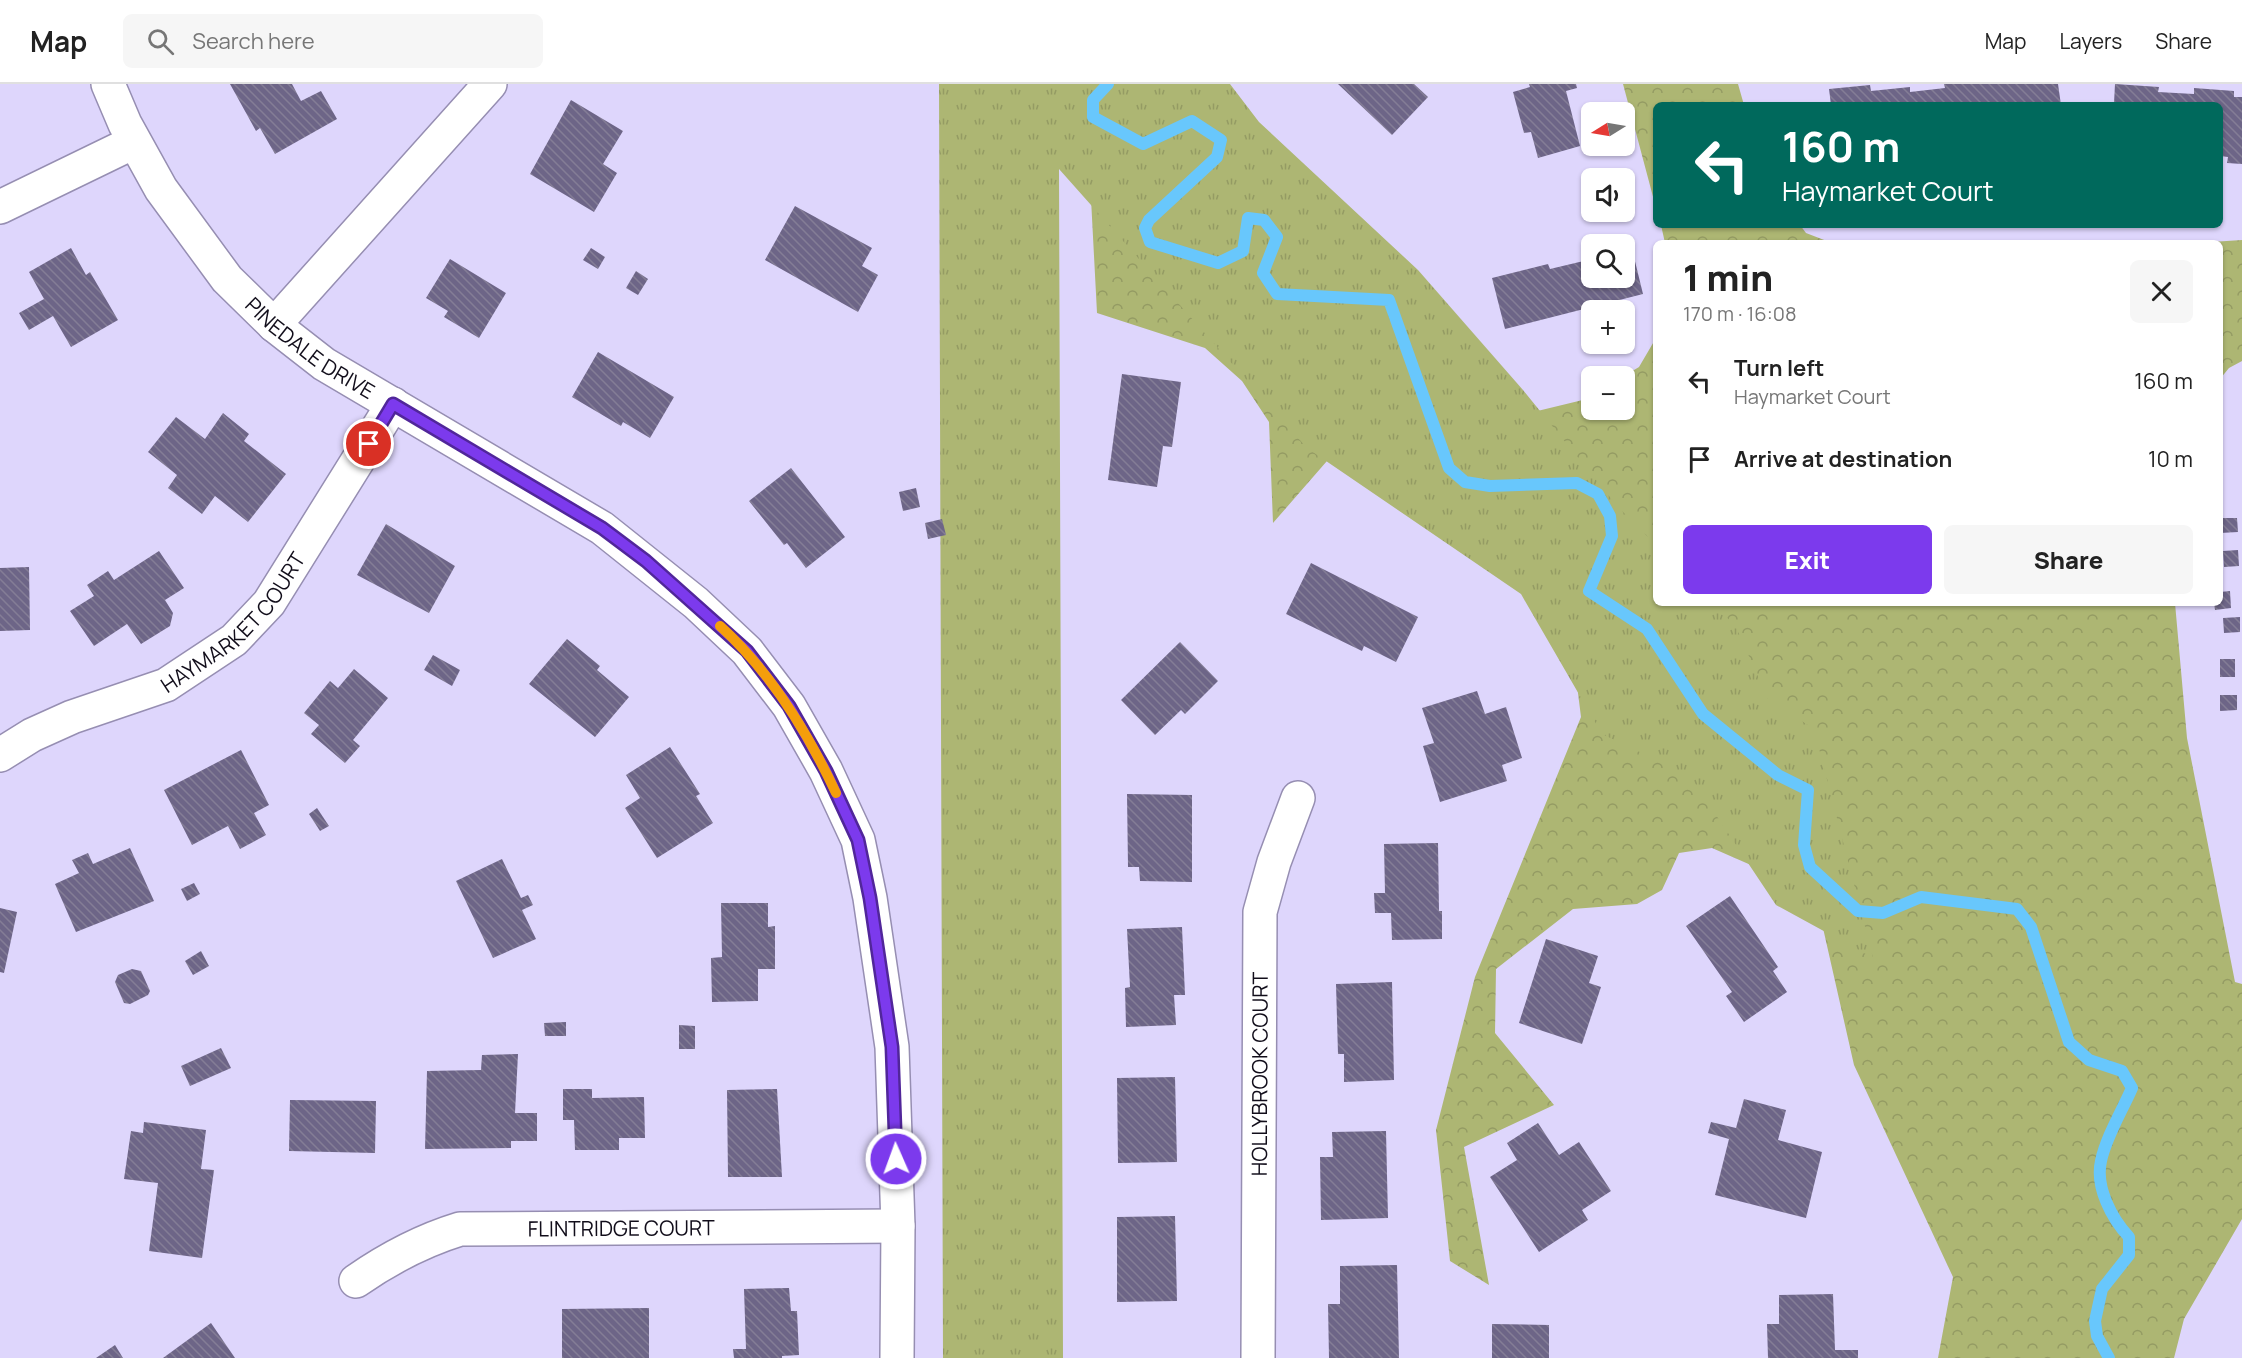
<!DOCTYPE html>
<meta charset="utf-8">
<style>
body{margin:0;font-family:Manrope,sans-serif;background:#f6f6f6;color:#222;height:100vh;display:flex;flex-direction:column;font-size:22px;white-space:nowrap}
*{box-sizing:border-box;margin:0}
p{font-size:20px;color:#767676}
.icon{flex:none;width:33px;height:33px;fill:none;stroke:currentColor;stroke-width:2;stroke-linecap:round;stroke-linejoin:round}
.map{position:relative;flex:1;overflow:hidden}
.side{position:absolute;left:1653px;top:156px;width:570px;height:366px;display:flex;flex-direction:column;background:#fff;border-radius:9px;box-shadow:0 2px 4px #0004}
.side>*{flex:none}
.guide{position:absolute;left:1653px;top:18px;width:570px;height:126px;border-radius:9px;box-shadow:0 2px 4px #0004;background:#00695c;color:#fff;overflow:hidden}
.needle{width:39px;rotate:259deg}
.fabs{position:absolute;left:1581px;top:18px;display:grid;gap:12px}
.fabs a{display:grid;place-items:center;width:54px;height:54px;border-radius:9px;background:#fff;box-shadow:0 2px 4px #0004;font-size:30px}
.pin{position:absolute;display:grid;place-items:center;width:51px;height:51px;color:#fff;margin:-26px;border:3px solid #fff;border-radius:50%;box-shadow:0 2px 6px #0007}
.me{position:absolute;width:66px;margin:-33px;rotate:358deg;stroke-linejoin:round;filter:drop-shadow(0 0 4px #0008)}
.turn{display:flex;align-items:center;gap:21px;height:126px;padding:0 30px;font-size:27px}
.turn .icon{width:78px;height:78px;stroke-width:2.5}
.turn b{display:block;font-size:42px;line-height:51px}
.round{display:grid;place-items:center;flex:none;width:63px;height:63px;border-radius:9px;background:#f6f6f6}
.headline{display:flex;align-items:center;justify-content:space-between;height:102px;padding:0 30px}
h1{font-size:36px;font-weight:800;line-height:45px}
.action{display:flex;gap:12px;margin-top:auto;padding:12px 30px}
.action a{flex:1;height:69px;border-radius:9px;background:#7c3aed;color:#fff;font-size:24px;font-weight:800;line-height:69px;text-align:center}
.action a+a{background:#f6f6f6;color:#222}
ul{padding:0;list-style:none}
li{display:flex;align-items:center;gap:18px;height:78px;padding:0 30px}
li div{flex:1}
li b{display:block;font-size:22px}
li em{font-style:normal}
header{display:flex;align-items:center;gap:36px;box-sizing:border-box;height:84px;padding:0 30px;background:#fff;border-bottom:2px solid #e0e0e0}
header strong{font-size:28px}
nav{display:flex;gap:33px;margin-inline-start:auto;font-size:21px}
.search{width:420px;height:54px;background:#f6f6f6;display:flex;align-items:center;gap:15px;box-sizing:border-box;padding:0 21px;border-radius:9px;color:#767676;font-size:22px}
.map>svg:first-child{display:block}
.forest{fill:url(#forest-crowns)}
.park{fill:url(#park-tufts)}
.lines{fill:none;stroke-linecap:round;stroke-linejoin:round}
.stream{stroke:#68c7fc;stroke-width:12}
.building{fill:url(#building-back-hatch)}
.minor-casing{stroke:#968eb2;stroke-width:36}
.minor{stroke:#fff;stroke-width:33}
.route-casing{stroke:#51269a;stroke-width:15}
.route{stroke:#7c3aed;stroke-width:10}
.slow{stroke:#f59e0b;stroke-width:10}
.labels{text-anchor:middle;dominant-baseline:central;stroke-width:5;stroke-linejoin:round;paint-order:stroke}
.street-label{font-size:21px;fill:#110d1a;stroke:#fdfdfd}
</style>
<header>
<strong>Map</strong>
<div class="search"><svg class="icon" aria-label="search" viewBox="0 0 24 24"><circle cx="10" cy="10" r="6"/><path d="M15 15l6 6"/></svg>Search here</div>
<nav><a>Map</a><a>Layers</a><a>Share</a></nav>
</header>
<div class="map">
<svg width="2242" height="1274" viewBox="0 0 2242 1274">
<defs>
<pattern id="forest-crowns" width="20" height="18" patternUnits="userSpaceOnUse" patternTransform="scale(1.5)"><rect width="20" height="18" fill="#adb673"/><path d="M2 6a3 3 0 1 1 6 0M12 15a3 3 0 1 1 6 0" fill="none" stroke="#949b63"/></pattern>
<pattern id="park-tufts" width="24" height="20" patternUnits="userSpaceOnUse" patternTransform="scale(1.5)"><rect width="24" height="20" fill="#adb673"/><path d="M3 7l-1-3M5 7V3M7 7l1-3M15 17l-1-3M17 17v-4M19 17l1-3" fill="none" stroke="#949b63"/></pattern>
<pattern id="building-back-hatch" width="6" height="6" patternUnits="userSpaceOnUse" patternTransform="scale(1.5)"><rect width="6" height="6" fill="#6d6587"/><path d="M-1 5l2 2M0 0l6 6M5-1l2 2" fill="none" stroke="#847d96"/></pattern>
</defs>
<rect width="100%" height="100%" fill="#ded6fc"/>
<g class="forest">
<polygon points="1085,0 1228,0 1300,103 1513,333 1591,314 1592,326 1624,326 1624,292 1639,283 1656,254 1656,519 2175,519 2187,654 2235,898 2242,900 2242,1135 2184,1235 2174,1274 1938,1274 1953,1193 1854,981 1823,844 1783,795 1712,764 1679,769 1662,806 1637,820 1573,825 1496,885 1495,949 1554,1021 1464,1063 1489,1201 1450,1177 1436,1046 1475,893 1581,633 1569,537 1347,354 1273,439 1269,338 1242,297 1205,264 1097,229"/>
<polygon points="1623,0 1738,0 1744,21 1656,21 1656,124"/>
<polygon points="1661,141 1800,141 1806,149 1832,159 1665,159"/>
<polygon points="2242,156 2242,277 2229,284 2220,295 2220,159 2196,159"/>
</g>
<polygon class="park" points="939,0 1230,0 1259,38 1418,186 1523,306 1618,423 1656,461 1656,519 1713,519 1736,543 1768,615 1814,645 1873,874 1776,821 1690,692 1602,650 1521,510 1307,364 1059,85 1063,1274 943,1274"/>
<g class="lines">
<path class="stream" d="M1108,0L1093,16V33L1143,60L1192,37L1221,56L1217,73L1149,136L1145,144L1150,158L1218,179L1243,167L1248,134L1264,136L1277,153L1263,189L1277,210L1389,216L1449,384L1465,398L1490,402L1577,399L1598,410L1610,432L1612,452L1589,507L1647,545L1703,630L1778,691L1808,706L1804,761L1810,783L1858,827L1883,829L1921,813L2017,825L2031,843L2069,958L2089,976L2122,987L2132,1004C2122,1027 2106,1053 2101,1077C2095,1103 2112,1135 2129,1153V1171L2102,1205L2095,1237L2097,1252L2109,1274"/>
</g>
<g class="building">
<polygon points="230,0 292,0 301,17 321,7 337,35 275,70 260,44 256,47"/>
<polygon points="1338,0 1414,0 1428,13 1392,51"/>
<polygon points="1529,0 1576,0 1577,4 1566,7 1580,62 1538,74 1531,48 1524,49 1513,8 1530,3"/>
<polygon points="1944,0 2058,0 2061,21 1831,21 1829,5 1870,1 1871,7 1910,3 1910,8 1945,4"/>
<polygon points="2115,0 2159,3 2158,8 2194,10 2194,4 2234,7 2234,13 2242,13 2242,80 2227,79 2228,73 2220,72 2220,21 2105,21 2105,19 2114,19"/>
<polygon points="571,16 623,47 603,80 617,89 594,128 530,90"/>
<polygon points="795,122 872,164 862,182 878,191 858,228 765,176"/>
<polygon points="71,164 86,191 90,188 118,236 71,263 53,232 29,246 19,229 44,215 29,188"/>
<polygon points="591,164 605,173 598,185 583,176"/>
<polygon points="1632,165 1643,210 1505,245 1492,194 1548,180 1550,185 1592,175 1592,194 1624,194 1624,166"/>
<polygon points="450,175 506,209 479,254 444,233 448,227 426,214"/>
<polygon points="636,187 648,195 638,211 626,204"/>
<polygon points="598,268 674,313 650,354 623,338 621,342 572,313"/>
<polygon points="1122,290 1181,298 1172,363 1163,362 1157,403 1108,396"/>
<polygon points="223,329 249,350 244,357 286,390 248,438 215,412 202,430 168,404 177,391 148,368 176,333 205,355"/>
<polygon points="791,384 845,453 806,484 787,459 784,461 749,417"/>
<polygon points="916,404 920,423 903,427 899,408"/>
<polygon points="2220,434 2237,434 2238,448 2220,449"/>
<polygon points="942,435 946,451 928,455 925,439"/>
<polygon points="386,440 455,482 429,529 357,491"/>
<polygon points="2238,466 2239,482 2224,483 2223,467"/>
<polygon points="159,467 184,504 165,516 173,529 170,542 141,560 127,540 94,562 70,527 94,512 87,501 108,487 114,496"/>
<polygon points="1311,479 1418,533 1396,578 1364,562 1362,567 1286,530"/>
<polygon points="29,483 30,546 0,547 0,484"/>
<polygon points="2230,507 2231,524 2215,526 2214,519 2220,519 2220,508"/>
<polygon points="2240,533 2240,548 2224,549 2223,534"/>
<polygon points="567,555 600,582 597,586 629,613 595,653 529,600"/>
<polygon points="1180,558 1218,597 1185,630 1181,626 1155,651 1121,616"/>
<polygon points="433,571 460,586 452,602 424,586"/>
<rect x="2220" y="575" width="15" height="18"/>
<polygon points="354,585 388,614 353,656 360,662 345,679 311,650 319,641 304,629 330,597 338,604"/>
<polygon points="1477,607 1485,630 1506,623 1522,674 1502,681 1507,697 1440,718 1423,662 1434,659 1422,624"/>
<polygon points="2220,611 2237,611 2237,626 2220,627"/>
<polygon points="670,663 700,710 696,712 713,739 657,774 625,724 640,714 626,691"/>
<polygon points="241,666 269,721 254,729 266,751 240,765 228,742 192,761 164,706"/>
<polygon points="1127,710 1192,711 1192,798 1140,797 1139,783 1128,783"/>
<polygon points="317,724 329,742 320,747 309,730"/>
<polygon points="1438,759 1439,827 1442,827 1442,855 1392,856 1391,829 1375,829 1374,809 1385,809 1384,760"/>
<polygon points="130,764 154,817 76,848 55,800 79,789 72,776 88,769 93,780"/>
<polygon points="502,775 521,814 528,811 533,821 522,826 536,855 493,874 456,797"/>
<polygon points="194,799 200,810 187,817 181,805"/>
<polygon points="1730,812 1778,883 1773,887 1787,908 1744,938 1726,912 1732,908 1686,842"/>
<polygon points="721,819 768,819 768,843 775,842 775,885 758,885 758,917 712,918 711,874 722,873"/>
<polygon points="0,824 17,828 4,889 0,888"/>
<polygon points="1182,843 1185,911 1174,911 1176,941 1126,943 1125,904 1130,903 1127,845"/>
<polygon points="1546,855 1598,872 1589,899 1601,903 1582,960 1519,939"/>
<polygon points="201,867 209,882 193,891 185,877"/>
<polygon points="132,885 141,887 150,907 148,911 130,920 124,919 115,898 118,891"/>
<polygon points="1392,898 1394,996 1344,998 1344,970 1338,970 1336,900"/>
<polygon points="566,938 566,952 545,952 544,939"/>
<polygon points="679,941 695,942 695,965 679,965"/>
<polygon points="221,964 231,984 190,1002 181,982"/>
<polygon points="518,970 515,1029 537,1029 537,1057 511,1057 511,1064 425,1065 427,987 481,986 482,971"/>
<polygon points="1175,993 1177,1078 1118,1079 1117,994"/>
<polygon points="563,1005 592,1005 592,1014 644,1013 645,1054 619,1054 619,1066 575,1066 574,1036 563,1036"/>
<polygon points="777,1005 782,1093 728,1093 727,1006"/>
<polygon points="1744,1015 1786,1026 1778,1056 1822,1068 1806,1134 1715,1111 1729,1055 1708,1049 1711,1038 1736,1044"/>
<polygon points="290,1016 376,1017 375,1069 289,1067"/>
<polygon points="144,1038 206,1046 201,1085 214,1086 202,1174 149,1167 158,1099 124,1095 131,1047 143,1049"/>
<polygon points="1538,1039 1559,1071 1579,1058 1611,1107 1582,1126 1588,1136 1539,1168 1490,1093 1517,1076 1507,1059"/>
<polygon points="1386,1047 1388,1134 1321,1136 1320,1073 1333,1073 1332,1048"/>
<polygon points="1175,1132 1177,1217 1117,1218 1117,1133"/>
<polygon points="1397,1181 1399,1274 1329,1274 1328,1220 1340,1220 1340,1182"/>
<polygon points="789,1204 791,1227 797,1227 799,1271 782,1272 782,1274 734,1274 733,1265 746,1265 744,1205"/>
<polygon points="1833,1210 1835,1266 1858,1266 1858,1274 1768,1274 1767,1240 1779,1240 1779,1211"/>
<polygon points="649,1224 649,1274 562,1274 562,1225"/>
<polygon points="211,1239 235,1274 163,1274"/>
<polygon points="1492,1240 1549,1241 1549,1274 1492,1274"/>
<polygon points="115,1261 123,1274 96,1274"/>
</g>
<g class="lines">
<g class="minor-casing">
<g id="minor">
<path id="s1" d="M108,0L125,40L161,105L227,195L274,241L324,280L602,444L696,519L747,567L789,622L826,687L858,756L870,814L892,963L898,1142L897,1274"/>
<polyline points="0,123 134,58"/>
<polyline points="274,241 490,0"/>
<path id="s2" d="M0,671L32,651L72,633L166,601L234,556L269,519L393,320"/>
<path id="s3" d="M356,1197C389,1174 421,1157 460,1145L898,1142"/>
<path id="s4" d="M1258,1274L1260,828L1274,778L1298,714"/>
</g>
</g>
<use href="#minor" class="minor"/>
</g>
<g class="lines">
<g class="route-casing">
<polyline id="route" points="369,360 393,320 602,444 646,477 747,567 789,622 826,687 858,756 870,814 892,963 896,1075"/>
</g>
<use href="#route" class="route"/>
<path class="slow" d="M720,542C771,588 807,647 836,709"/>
</g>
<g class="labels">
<g class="street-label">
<text stroke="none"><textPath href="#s1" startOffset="338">PINEDALE DRIVE</textPath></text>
<text stroke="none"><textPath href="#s2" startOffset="274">HAYMARKET COURT</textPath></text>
<text stroke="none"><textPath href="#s4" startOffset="284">HOLLYBROOK COURT</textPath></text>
<text stroke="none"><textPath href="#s3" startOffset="278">FLINTRIDGE COURT</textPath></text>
</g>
</g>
</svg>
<div class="fabs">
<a><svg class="needle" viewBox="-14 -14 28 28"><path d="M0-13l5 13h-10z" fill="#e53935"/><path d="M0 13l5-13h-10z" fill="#767676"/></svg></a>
<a><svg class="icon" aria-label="sound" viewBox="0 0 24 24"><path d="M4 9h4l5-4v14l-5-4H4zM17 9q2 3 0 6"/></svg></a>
<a><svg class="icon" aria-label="search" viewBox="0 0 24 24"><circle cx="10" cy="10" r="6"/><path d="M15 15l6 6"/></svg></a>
<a>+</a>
<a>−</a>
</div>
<div class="pin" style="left:369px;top:360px;background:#d93025"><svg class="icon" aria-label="arrive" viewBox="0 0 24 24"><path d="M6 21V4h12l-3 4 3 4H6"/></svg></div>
<svg class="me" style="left:896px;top:1075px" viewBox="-20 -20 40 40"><circle r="17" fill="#7c3aed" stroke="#fff" stroke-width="3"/><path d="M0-11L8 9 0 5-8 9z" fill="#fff"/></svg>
<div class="guide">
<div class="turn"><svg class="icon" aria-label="left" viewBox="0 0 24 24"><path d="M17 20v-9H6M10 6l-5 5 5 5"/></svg><div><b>160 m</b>Haymarket Court</div></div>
</div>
<section class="side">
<div class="headline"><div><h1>1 min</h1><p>170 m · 16:08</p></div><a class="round"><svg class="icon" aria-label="close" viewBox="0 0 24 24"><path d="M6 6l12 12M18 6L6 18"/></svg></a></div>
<ul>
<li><svg class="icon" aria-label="left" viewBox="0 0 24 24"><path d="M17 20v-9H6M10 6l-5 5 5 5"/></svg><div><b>Turn left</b><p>Haymarket Court</p></div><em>160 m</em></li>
<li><svg class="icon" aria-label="arrive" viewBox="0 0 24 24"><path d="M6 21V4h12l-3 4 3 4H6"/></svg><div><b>Arrive at destination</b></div><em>10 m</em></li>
</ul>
<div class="action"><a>Exit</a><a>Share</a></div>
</section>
</div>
